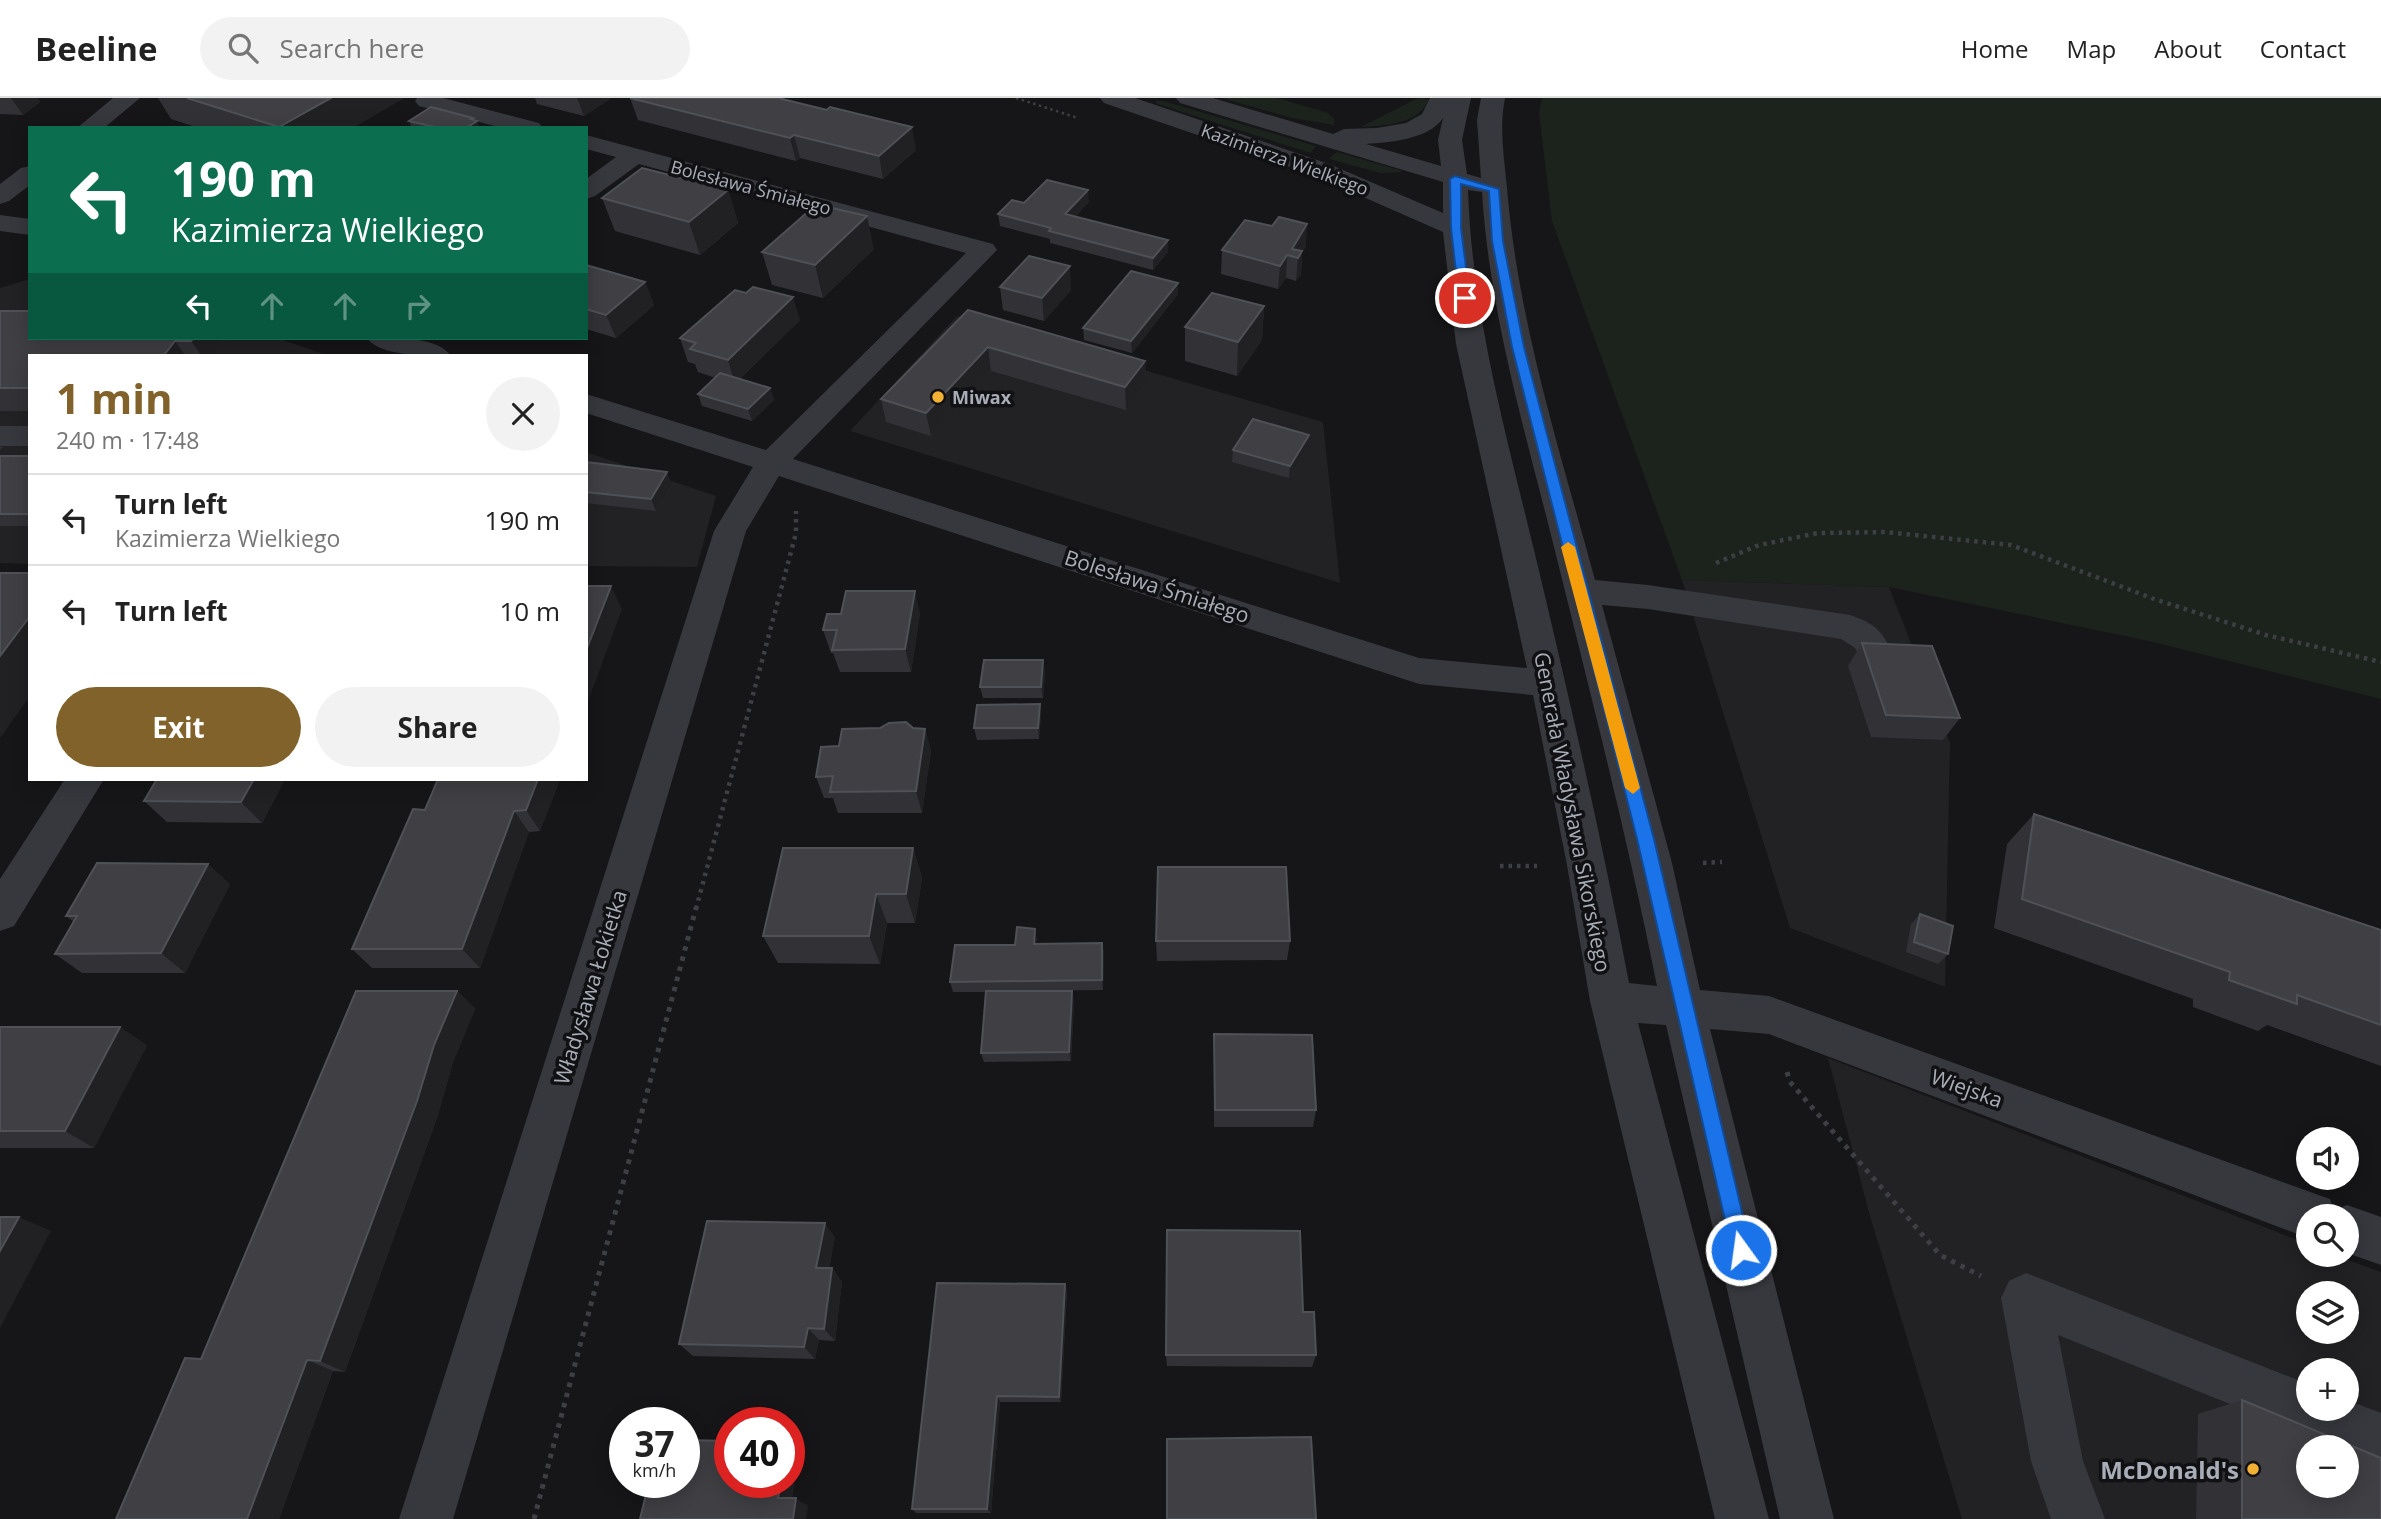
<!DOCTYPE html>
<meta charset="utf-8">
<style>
body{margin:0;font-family:"Open Sans",sans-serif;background:#f2f2f2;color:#222;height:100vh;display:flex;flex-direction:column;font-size:26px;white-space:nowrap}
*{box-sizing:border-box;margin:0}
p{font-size:23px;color:#767676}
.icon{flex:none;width:38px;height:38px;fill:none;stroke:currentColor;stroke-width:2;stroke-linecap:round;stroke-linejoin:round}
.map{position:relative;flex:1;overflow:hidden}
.sheet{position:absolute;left:28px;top:256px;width:560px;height:427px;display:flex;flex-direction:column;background:#fff;border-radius:0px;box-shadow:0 4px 18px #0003}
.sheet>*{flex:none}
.top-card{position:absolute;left:28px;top:28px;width:560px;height:214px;border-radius:0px;box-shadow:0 4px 18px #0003;background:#0b6e4f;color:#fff;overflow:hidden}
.controls{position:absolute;left:2296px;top:1029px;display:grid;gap:14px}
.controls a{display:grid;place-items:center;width:63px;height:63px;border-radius:50%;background:#fff;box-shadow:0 4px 18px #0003;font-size:35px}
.speed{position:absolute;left:609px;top:1309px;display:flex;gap:14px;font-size:35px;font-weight:700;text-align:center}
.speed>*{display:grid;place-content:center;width:91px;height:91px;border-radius:50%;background:#fff;box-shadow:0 4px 18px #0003;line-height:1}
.speed small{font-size:18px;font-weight:400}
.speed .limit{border:10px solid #d22;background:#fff;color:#111}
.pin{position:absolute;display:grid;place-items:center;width:60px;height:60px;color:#fff;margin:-30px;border:4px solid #fff;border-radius:50%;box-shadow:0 2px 7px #0007}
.me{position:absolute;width:77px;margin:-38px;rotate:346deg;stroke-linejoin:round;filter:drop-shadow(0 0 5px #0008)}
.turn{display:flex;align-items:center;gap:24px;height:147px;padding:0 28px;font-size:32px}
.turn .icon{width:91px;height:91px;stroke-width:2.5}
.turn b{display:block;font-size:49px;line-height:60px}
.lanes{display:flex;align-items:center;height:66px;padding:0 28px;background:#0003;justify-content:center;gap:35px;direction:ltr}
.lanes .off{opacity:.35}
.round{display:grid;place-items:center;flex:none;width:74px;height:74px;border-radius:37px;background:#f2f2f2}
.head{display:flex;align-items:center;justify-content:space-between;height:119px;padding:0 28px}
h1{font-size:42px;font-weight:700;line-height:52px;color:#80622a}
.primary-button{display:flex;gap:14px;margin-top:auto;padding:14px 28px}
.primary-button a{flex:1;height:80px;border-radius:42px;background:#80622a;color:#fff;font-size:28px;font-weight:700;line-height:80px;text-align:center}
.primary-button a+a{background:#f2f2f2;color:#222}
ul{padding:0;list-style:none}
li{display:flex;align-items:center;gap:21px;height:91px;padding:0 28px;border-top:2px solid #e0e0e0}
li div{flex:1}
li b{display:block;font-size:26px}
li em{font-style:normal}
header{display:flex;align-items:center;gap:42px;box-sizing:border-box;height:98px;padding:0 35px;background:#fff;border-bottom:2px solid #e0e0e0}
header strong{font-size:33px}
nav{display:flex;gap:38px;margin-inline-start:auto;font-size:24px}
.search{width:490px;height:63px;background:#f2f2f2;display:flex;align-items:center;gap:18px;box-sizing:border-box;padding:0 24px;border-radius:38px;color:#767676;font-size:26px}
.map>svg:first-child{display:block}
.built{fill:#222225;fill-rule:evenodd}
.green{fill:#1c231d}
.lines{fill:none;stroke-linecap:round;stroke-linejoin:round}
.path-far2{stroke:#3d3f44;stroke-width:2.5;stroke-dasharray:2.5 3.5;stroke-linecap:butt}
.path-far1{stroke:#3d3f44;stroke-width:4.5;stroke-dasharray:3.5 5;stroke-linecap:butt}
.path{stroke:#3d3f44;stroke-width:5;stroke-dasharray:4.5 6;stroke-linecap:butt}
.minor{fill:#37383d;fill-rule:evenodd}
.wall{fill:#323236}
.shaded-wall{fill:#212124}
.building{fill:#3f3f44;stroke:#4f5156;stroke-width:2;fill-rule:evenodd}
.route{fill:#1a73e8;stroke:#114b97;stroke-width:2}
.slow{fill:#f59e0b}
.poi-dot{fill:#f2b134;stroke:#111113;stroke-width:2.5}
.labels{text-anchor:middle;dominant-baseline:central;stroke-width:7;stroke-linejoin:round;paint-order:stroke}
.far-street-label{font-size:18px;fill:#a8adb8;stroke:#111113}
.far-poi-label{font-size:18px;font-weight:bold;fill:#a8adb8;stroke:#111113;text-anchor:start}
.street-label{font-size:21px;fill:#a8adb8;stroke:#111113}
.near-poi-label{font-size:24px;font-weight:bold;fill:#a8adb8;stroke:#111113;text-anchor:end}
</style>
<header>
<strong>Beeline</strong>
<div class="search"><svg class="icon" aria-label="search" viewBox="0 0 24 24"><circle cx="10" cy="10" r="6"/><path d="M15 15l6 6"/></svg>Search here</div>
<nav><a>Home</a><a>Map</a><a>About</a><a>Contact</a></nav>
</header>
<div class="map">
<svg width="2381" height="1421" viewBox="0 0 2381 1421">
<rect width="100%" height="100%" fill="#161618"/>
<g class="built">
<polygon points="30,181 30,240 276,240 327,257 30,257 30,466 0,465 0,190"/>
<polygon points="957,218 1323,324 1340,485 850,333"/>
<polygon points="586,354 716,398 697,469 586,468"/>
<polygon points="1682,482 1889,489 1950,645 1945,889 1790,830"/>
<path d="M1828,960L2308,1146V1157H2335L2381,1174V1421H1962L1870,1118ZM2308,1195H2347V1234H2308ZM2308,1272H2347V1311H2308ZM2308,1349H2347V1388H2308Z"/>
</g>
<g class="green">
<polygon points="1221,0 1277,0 1328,15 1334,21 1334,27 1292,20"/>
<path d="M1422,0L1429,2C1417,27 1385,27 1361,29L1414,2Z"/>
<polygon points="1542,0 2381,0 2381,601 2149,543 1889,489 1682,482 1552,123 1539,15"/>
<polygon points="1155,3 1163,3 1316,48 1310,55 1158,6"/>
<polygon points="1337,54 1399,72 1402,74 1381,75 1329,61"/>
</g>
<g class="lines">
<polyline class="path-far2" points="1016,0 1078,20"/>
<g class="path-far1">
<polyline points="1716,465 1759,447 1818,435 1885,434 2011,447 2154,501 2266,537 2381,564"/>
<polyline points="1703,765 1722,764"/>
<polyline points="1500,768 1537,768"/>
<polyline points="696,811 796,435 796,413"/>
</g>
<g class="path">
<polyline points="1787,974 1790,984 1940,1157 1981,1178"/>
<polyline points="534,1421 696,810"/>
</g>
<g class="minor">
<polygon points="113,0 140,0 104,30 77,30"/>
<polygon points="417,0 443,0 539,25 543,30 502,30 419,8 415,3"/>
<path d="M1100,0H1135L1329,66L1443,115V84L1180,5L1176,0H1213L1333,36L1344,31L1377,30L1406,25L1422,16L1430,0H1471L1462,42L1467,76L1481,80L1477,22L1481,0H1505C1499,30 1504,59 1507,90C1518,224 1560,353 1595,482L1648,487L1850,517C1878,526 1884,536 1895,561L1889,570L1877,574L1865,570L1855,550L1841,541L1648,511L1602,507L1672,765L1700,892L1769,898L2313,1095L2330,1101L2334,1112L2347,1107L2381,1119V1167L2347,1155V1118H2308V1140L1769,936L1710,931L1834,1421H1780L1666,927L1638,925L1769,1421H1715L1590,903L1567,767L1533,597L1419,586L779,378L746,433L453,1421H399L714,433L753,369L586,315V296L766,352L966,155L639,66L595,98L586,101V81L616,59L586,51V37L993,146L997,152L793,361L1419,560L1527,570L1456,246L1443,134L1311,76L1104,5ZM1443,20L1438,42L1441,68L1366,46C1390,44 1428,42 1443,20ZM1468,92L1482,94C1489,207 1520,316 1548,425C1586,578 1626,732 1657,888L1629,885C1602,741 1569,599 1535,456C1506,336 1472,216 1468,92Z"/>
<polygon points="30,68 30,87 9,103 0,106 0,86 21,70"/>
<polygon points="0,117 30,121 30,137 0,133"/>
<path d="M367,240C388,239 437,238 450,257C429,258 380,259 367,240Z"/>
<rect x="0" y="328" width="30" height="20"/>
<polygon points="65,681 104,681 14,828 0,833 0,781"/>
<polygon points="2026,1175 2308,1286 2308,1311 2347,1311 2347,1302 2381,1315 2381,1367 2347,1353 2347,1349 2337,1349 2058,1237 2083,1363 2105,1421 2051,1421 2031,1363 2001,1200 2009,1183"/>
</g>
</g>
<g class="wall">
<polygon points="0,0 37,0 40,4 23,17 0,16"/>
<polygon points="158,0 404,0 352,30 199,30 171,21"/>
<polygon points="535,0 611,0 584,18 537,6"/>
<polygon points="630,0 916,52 883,81 800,60 796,63 638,22"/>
<polygon points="473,20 474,22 477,23 480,30 412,30 409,23"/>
<polygon points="728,92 738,125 700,157 615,133 602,100"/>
<polygon points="1089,104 1075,119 1168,154 1153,172 1050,145 1050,141 1000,128 998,116 1024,105"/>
<polygon points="1306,149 1302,154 1301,177 1296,183 1286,180 1278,191 1221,176 1222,152"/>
<polygon points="874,151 823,200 772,187 762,154"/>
<polygon points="586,167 645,184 654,207 616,240 586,231"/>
<polygon points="1178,185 1178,196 1132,255 1084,242 1083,230"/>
<polygon points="1000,189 1071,192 1044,223 1003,212"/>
<polygon points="1264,208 1262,242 1237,278 1185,263 1185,229"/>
<polygon points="968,212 1145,263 1146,286 1126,312 991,273 931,338 886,324 881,301"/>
<polygon points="0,213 30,240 224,240 225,242 214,257 30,257 30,313 0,313"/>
<polygon points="800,222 740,281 770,290 774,302 752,323 702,308 698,296 716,280 698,274 695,266 688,264 680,240"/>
<polygon points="1309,337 1308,349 1289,380 1232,364 1233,352"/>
<polygon points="0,349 3,349 11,358 30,358 30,428 0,428"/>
<polygon points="586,364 672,386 656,413 586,405"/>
<polygon points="920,515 911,574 840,574 833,555 831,555 823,532"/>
<polygon points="1862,545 1960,620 1943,642 1871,639 1848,568"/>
<polygon points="1045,573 1043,600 983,600 980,589"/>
<polygon points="1041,617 1039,641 977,642 974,630"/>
<polygon points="913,630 925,631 931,653 922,715 838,715 833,700 824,700 816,679 839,648"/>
<polygon points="285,681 262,725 167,724 144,703"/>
<polygon points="560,681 540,733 529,734 480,870 372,870 352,851 425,712"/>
<polygon points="2034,716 2381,832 2381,968 2267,927 2258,933 2193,909 2193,901 1994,830 2007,746"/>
<polygon points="913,750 922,780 915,825 887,825 880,866 778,865 763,838"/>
<polygon points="230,786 185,875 82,875 55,856 74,824 66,818"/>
<polygon points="1920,816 1948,856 1938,866 1906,854 1911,826"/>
<polygon points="1037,841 1036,846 1102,845 1104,855 1103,892 1017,893 1074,903 1071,963 984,964 981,955 986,894 953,894 950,884 1015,847"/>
<polygon points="1156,843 1290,843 1287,862 1157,863"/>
<polygon points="457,893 475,911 453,964 437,1020 345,1274 333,1273 279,1421 116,1421 201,1261"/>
<polygon points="0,929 147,947 94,1050 0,1050"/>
<polygon points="1214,936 1316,1012 1313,1029 1214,1029"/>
<polygon points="835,1139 829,1170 832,1170 842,1184 835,1243 819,1242 815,1261 693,1258 679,1246"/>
<polygon points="1065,1186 1067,1193 1061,1304 1000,1304 991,1415 916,1415 912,1411"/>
<polygon points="1303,1214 1316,1257 1312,1269 1167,1268 1166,1257"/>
<polygon points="2242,1302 2381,1421 2196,1421 2198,1316"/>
</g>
<g class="shaded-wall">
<polygon points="11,0 37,0 40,4 23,17"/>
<polygon points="331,0 404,0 352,30 279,30 279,29"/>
<polygon points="577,0 611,0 584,18"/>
<polygon points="473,20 475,24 477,23 480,30 466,30 471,21"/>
<polygon points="912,29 916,52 883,81 879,58"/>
<polygon points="794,37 800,60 796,63 790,40"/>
<polygon points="728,92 738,125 700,157 689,124"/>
<polygon points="1088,92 1089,104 1066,128 1065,116"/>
<polygon points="867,118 874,151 823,200 815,167"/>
<polygon points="1307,126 1306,149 1302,154 1301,177 1296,183 1298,160 1292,151"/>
<polygon points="1168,142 1168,154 1153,172 1153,160"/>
<polygon points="1287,157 1286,180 1278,191 1280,168"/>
<polygon points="1070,168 1071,192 1044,223 1042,200"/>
<polygon points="645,184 654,207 616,240 606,217"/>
<polygon points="1178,185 1178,196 1132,255 1131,243"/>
<polygon points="793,199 800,222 735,286 728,262"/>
<polygon points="1264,208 1262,242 1237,278 1238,244"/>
<polygon points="194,240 224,240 225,242 214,257 201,257 191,243"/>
<polygon points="175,243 185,257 164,257"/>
<polygon points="988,249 991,273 931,338 926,315"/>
<polygon points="1145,263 1146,286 1126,312 1125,289"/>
<polygon points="770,290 774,302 752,323 748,311"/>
<polygon points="1309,337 1308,349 1289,380 1290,368"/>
<polygon points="3,349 14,361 0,364 0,352"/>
<polygon points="667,374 672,386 656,413 651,401"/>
<polygon points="611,488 622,511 586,609 586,553"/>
<polygon points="915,493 920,515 911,574 905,551"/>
<polygon points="30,518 30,598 0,640 0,558"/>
<polygon points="1043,562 1045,573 1043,600 1041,589"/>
<polygon points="1040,606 1041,617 1039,641 1038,630"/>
<polygon points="925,631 931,653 922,715 916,693"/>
<polygon points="254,681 285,681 262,725 241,704"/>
<polygon points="538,681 560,681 540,733 526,712"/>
<polygon points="514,713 529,734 480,870 462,851"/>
<polygon points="913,750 922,780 915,825 906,796"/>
<polygon points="208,766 230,786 185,875 161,855"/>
<polygon points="876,796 887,825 880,866 869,838"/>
<polygon points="1035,831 1037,841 1036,856 1034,846"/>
<polygon points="1102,845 1104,855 1103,892 1102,882"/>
<polygon points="457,893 475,911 453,964 437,1020 345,1274 320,1263 434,947"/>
<polygon points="1072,893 1074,903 1071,963 1069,954"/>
<polygon points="120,929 147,947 94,1050 65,1033"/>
<polygon points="19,1119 51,1133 0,1230 0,1153"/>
<polygon points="825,1125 835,1139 827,1183 816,1170"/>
<polygon points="832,1170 842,1184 835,1243 824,1231"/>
<polygon points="1065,1186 1067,1193 1061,1304 1059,1299"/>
<polygon points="808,1230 819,1242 815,1261 804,1249"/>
<polygon points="307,1262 333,1273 279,1421 247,1421"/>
<polygon points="997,1298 1000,1304 991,1415 987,1411"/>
<polygon points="789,1345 800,1353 791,1408 778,1400 781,1384 789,1384"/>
<polygon points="796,1400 808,1408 806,1421 793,1421"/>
</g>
<g class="building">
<polygon points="187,0 331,0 279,29"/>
<polygon points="630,0 778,0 827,12 830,9 912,29 879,58 794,37 790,40"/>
<polygon points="431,9 473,20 471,21 477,23 466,30 439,30 409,23"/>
<polygon points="642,70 728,92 689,124 602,100"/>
<polygon points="1047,82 1088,92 1065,116 1168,142 1153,160 1049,133 1051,130 998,116 1012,102 1024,105"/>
<polygon points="832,110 867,118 815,167 762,154 811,111 826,115"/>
<polygon points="1279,119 1307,126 1292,151 1302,153 1298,160 1287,157 1280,168 1222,152 1245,122 1272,128"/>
<polygon points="1029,158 1070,168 1042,200 1000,189"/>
<polygon points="586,167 645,184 606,217 586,211"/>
<polygon points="1131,173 1178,185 1131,243 1083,230"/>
<polygon points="753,189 793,199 728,262 690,251 696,245 680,240 735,192 746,195"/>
<polygon points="1212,195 1264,208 1238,244 1185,229"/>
<polygon points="968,212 1145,263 1125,289 988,249 926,315 881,301"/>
<polygon points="0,213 30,213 30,240 194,240 191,243 175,243 164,257 30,257 30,290 0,290"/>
<polygon points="720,275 770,290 748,311 698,296"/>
<polygon points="1253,321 1309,337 1290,368 1233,352"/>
<rect x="0" y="358" width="30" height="58"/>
<polygon points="586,364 667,374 651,401 586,394"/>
<polygon points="0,475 30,475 30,518 0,558"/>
<polygon points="586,488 611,488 586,553"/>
<polygon points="846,493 915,493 905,551 832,552 837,532 823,532 827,516 841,516"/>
<polygon points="1862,545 1932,548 1960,620 1886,617"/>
<polygon points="984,562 1043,562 1041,589 980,589"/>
<polygon points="1040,606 1038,630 974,630 977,607"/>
<polygon points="906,624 913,630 925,631 916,693 830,694 833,678 816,679 821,649 839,648 842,631 880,630 889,625"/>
<polygon points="157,681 254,681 241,704 144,703"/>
<polygon points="438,681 538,681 526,712 514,713 462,851 352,851 413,711 425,712"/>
<polygon points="2034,716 2381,832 2381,927 2297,897 2297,906 2229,882 2230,874 2022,801"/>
<polygon points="783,750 913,750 906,796 876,796 869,838 763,838"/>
<polygon points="97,765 208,766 161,855 55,856 77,818 66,818"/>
<polygon points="1158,769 1286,769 1290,843 1156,843"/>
<polygon points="1920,816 1953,828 1948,856 1914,844"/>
<polygon points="1017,829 1035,831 1034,846 1102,845 1102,882 950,884 955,847 1015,847"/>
<polygon points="356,893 457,893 434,947 417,1003 320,1263 307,1262 247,1421 116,1421 185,1260 201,1261"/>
<polygon points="986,893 1072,893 1069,954 981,955"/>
<polygon points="0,929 120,929 65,1033 0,1033"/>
<polygon points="1214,936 1312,937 1316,1012 1215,1012"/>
<polygon points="0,1119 19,1119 0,1153"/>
<polygon points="707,1123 825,1125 816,1170 832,1170 824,1231 808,1230 804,1249 679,1246"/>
<polygon points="1167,1132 1300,1133 1303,1214 1314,1214 1316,1257 1166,1257"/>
<polygon points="937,1185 1065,1186 1059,1299 997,1298 987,1411 912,1411"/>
<path d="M2242,1302L2381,1360V1421H2242ZM2308,1349H2347V1388H2308Z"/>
<polygon points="1311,1339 1316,1421 1167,1421 1167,1341"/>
<polygon points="684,1342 730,1343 730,1384 781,1384 778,1400 796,1400 793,1421 640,1421 649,1384 684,1384"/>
</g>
<polygon class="route" points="1455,78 1499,91 1503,143 1524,249 1654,741 1751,1152 1748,1159 1741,1161 1734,1159 1732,1152 1637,741 1512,249 1492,143 1489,93 1461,86 1461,130 1470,200 1465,203 1459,200 1451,130 1450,81"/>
<polygon class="slow" points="1568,444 1575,449 1640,690 1633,696 1625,690 1561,449"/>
<g class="poi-dot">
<circle cx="938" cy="299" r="7"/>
<circle cx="2253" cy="1371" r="7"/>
</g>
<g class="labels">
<g class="far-street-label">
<text transform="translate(1285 61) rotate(20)">Kazimierza Wielkiego</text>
<text transform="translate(751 89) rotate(15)">Bolesława Śmiałego</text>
</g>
<g class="far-poi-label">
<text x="952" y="299">Miwax</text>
</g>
<g class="street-label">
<text transform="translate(1157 488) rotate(18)">Bolesława Śmiałego</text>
<text transform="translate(1573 714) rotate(79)">Generała Władysława Sikorskiego</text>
<text transform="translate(590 889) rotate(-73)">Władysława Łokietka</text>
<text transform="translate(1967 990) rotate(20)">Wiejska</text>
</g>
<g class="near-poi-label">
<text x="2239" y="1371">McDonald's</text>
</g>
</g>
</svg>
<div class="controls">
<a><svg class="icon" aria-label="sound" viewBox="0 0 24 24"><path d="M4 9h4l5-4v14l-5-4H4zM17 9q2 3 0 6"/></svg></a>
<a><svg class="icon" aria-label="search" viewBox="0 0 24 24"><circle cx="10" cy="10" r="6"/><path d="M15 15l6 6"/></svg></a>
<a><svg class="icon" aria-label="layers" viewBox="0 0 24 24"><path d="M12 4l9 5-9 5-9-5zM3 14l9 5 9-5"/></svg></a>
<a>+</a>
<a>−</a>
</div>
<div class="speed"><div>37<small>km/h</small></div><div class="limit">40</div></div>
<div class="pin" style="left:1465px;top:200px;background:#d93025"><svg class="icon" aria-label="arrive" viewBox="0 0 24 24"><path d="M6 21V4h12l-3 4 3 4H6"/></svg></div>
<svg class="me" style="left:1741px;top:1152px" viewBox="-20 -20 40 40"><circle r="17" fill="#1a73e8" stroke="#fff" stroke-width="3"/><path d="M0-11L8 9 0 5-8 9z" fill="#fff"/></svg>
<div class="top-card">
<div class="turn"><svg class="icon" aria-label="left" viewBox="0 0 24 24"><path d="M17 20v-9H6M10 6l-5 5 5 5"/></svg><div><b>190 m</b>Kazimierza Wielkiego</div></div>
<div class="lanes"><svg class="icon" aria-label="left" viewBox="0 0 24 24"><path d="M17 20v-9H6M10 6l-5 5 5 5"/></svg><svg class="icon off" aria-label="ahead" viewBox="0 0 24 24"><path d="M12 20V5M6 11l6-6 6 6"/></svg><svg class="icon off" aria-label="ahead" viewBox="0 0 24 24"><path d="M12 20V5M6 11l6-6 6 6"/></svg><svg class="icon off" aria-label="right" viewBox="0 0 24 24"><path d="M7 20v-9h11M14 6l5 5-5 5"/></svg></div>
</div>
<section class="sheet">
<div class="head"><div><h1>1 min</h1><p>240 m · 17:48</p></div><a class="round"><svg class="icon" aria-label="close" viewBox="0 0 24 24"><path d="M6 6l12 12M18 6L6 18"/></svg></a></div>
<ul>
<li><svg class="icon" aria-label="left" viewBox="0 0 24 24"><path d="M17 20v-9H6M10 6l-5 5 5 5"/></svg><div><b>Turn left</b><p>Kazimierza Wielkiego</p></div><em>190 m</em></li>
<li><svg class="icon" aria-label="left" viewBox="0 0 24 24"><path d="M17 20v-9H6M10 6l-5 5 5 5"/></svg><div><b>Turn left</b></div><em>10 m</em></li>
</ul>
<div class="primary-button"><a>Exit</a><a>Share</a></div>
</section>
</div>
